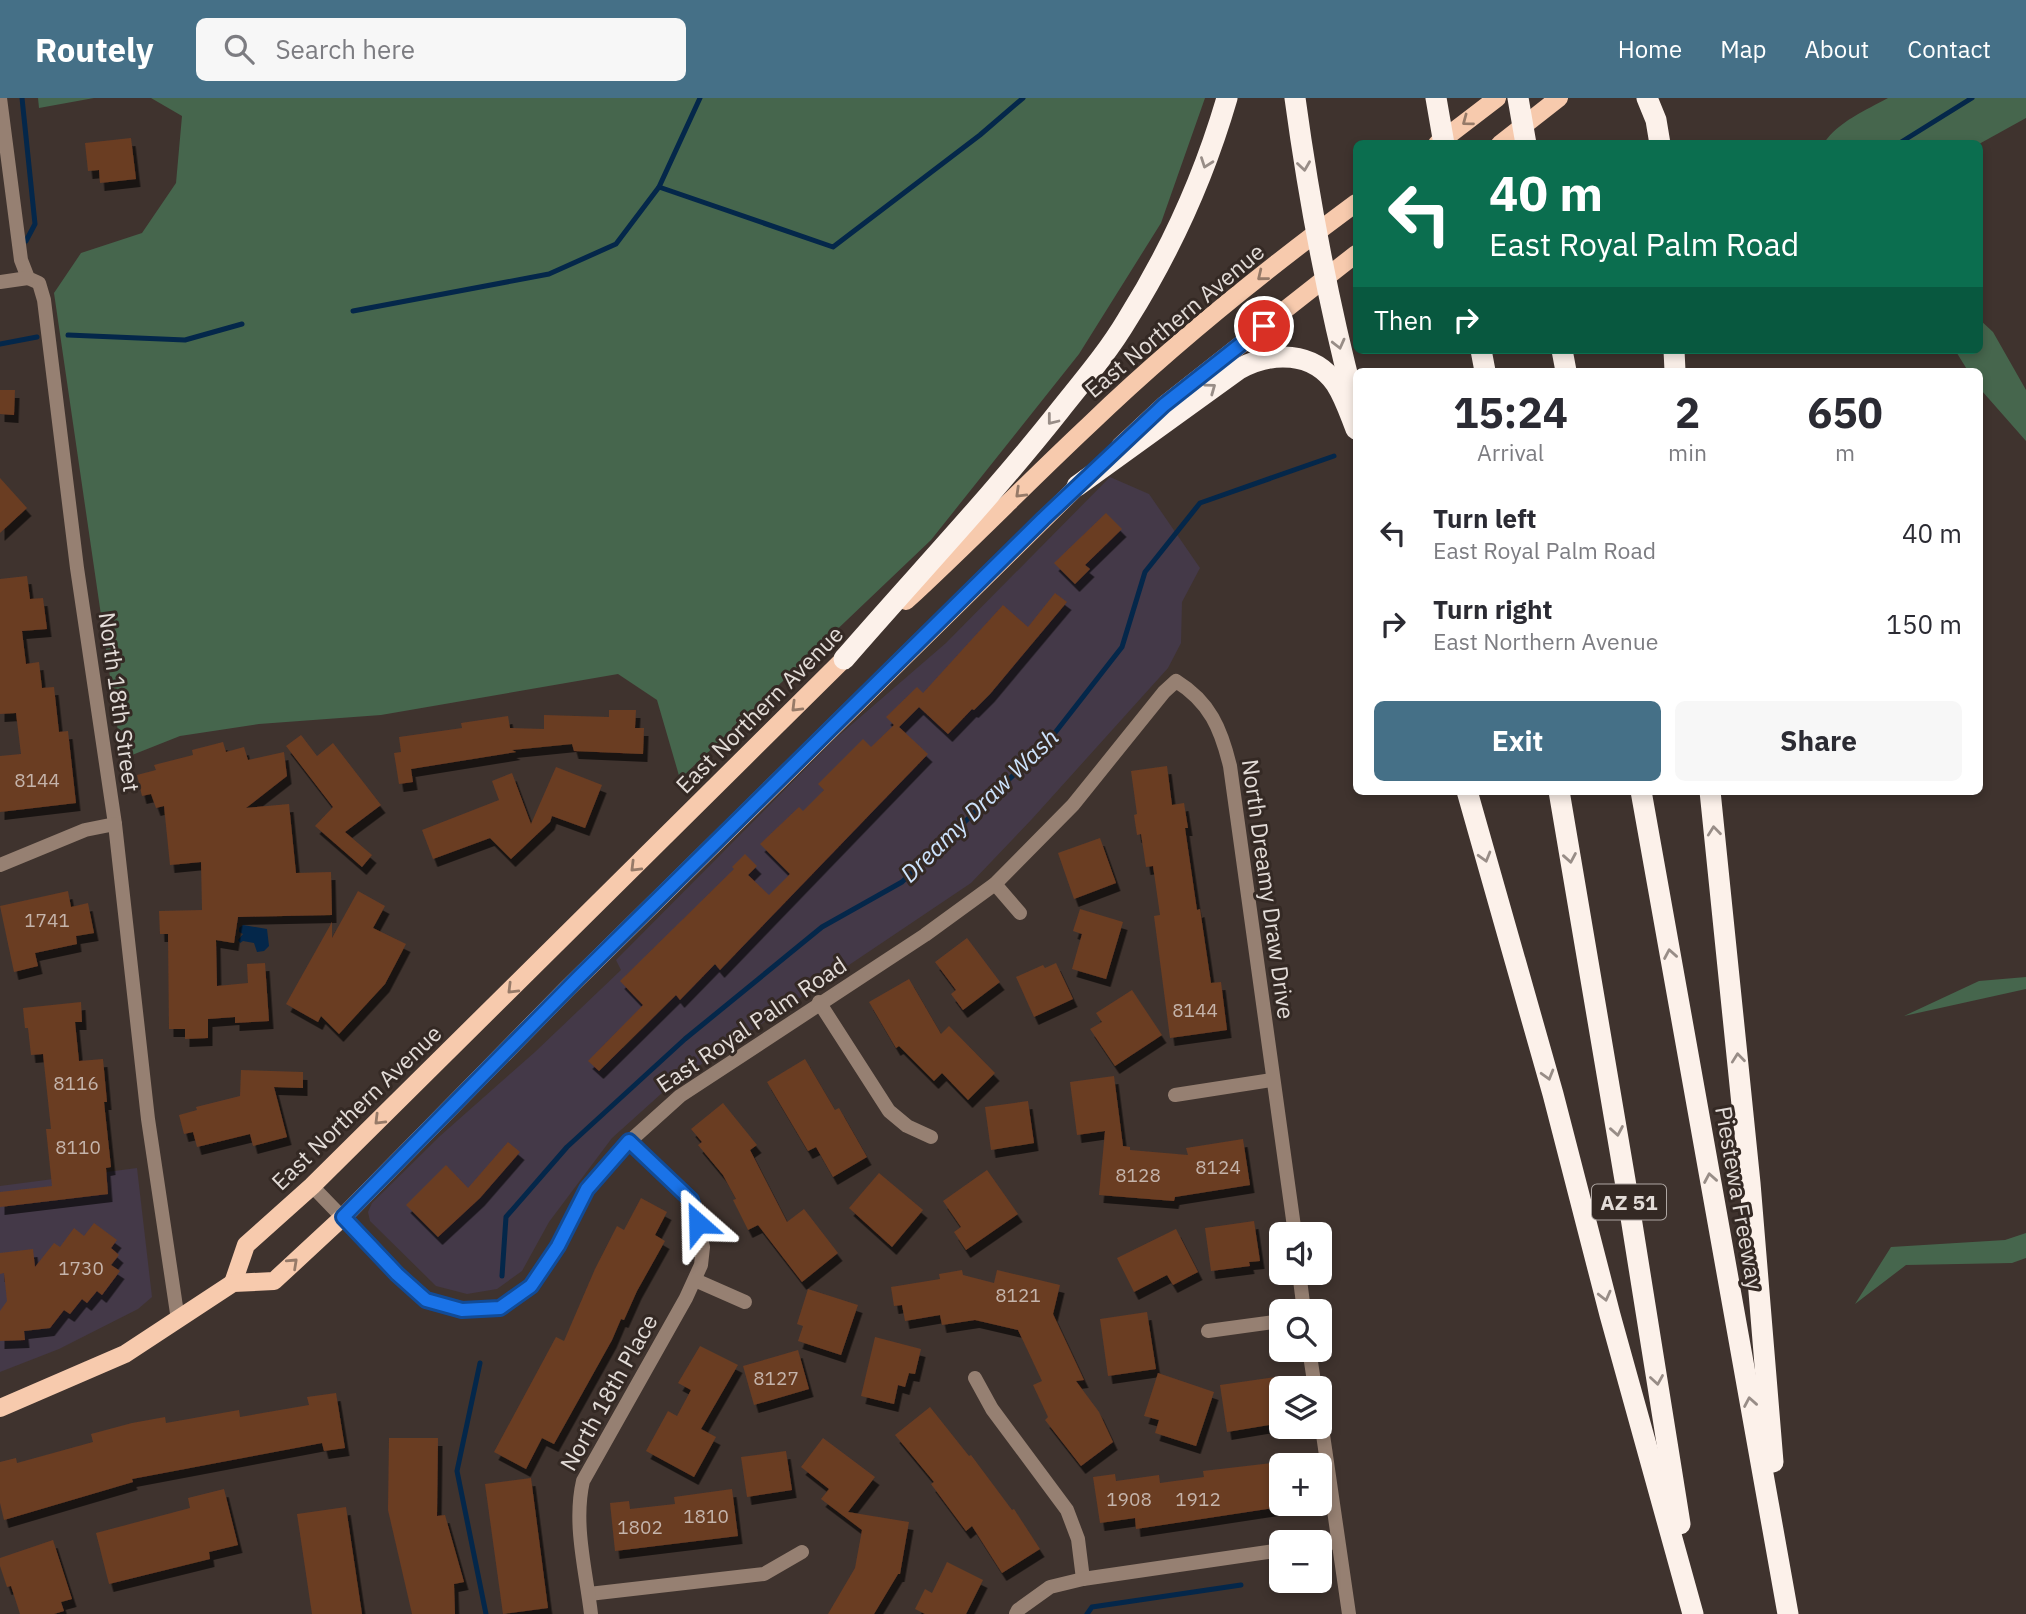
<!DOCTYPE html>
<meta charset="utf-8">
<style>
body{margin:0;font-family:"IBM Plex Sans",sans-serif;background:#f7f7f7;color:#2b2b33;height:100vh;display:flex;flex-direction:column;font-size:26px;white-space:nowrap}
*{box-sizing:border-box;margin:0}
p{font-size:23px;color:#7c7c81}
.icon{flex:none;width:38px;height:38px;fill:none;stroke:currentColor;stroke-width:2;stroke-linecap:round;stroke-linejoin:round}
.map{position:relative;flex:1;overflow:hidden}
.panel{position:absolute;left:1353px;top:270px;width:630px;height:427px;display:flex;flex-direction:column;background:#fff;border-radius:10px;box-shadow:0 4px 10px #0003}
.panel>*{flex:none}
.guide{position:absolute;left:1353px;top:42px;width:630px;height:214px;border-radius:10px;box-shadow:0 4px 10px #0003;background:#0b6e4f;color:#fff;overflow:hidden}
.buttons{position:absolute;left:1269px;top:1124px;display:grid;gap:14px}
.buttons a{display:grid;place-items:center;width:63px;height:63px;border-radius:10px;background:#fff;box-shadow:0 4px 10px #0003;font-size:35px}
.pin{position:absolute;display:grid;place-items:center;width:60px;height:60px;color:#fff;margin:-30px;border:4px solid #fff;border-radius:50%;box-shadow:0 2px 7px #0007}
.me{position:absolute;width:77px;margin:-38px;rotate:335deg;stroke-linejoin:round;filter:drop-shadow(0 0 5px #0008)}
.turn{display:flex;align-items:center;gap:24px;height:147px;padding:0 21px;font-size:32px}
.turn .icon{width:91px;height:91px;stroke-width:2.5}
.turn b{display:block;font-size:49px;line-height:60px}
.then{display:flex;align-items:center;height:66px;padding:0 21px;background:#0003;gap:14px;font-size:26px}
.eta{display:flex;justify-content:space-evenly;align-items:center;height:119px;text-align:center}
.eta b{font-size:42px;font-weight:700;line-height:49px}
.action{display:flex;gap:14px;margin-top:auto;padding:14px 21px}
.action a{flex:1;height:80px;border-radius:10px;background:#457087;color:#fff;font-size:28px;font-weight:700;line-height:80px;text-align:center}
.action a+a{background:#f7f7f7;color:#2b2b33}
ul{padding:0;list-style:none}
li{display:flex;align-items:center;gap:21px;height:91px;padding:0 21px}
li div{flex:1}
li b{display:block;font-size:26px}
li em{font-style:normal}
header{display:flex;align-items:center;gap:42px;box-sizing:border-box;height:98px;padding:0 35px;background:#457087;color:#fff}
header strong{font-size:33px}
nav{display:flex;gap:38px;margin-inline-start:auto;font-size:24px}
.search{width:490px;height:63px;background:#f7f7f7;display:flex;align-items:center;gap:18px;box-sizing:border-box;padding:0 24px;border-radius:10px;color:#7c7c81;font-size:26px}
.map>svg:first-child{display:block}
.commercial{fill:#443948}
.green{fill:#46664d}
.water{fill:#04274a}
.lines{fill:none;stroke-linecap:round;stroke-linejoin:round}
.stream{stroke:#04274a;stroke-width:5}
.building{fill:#6a3c23;filter:url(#shadow)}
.minor{stroke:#968072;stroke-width:14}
.primary{stroke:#f7caad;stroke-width:18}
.motorway{stroke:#fcf1ea;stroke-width:21}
.motorway-bridge{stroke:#fcf1ea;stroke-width:21}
.oneway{stroke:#967a68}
.oneway2{stroke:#988d87}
.route-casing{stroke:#114b97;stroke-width:18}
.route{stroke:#1a73e8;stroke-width:12}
.labels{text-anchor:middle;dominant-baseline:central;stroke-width:6;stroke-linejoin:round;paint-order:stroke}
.number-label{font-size:19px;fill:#c5b4ab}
.shield{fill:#342924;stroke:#aea6a2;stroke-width:2}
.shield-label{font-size:21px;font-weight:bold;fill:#e3dcd8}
.street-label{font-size:23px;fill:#e3dcd8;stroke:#342924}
.water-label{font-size:24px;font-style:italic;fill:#cce2fc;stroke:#342924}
</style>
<header>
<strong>Routely</strong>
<div class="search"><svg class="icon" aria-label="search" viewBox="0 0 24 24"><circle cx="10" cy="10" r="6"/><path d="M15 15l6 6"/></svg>Search here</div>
<nav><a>Home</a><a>Map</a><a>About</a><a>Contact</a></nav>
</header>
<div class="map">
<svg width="2026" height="1516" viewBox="0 0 2026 1516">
<defs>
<filter id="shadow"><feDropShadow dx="4.5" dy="8" stdDeviation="0" flood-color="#0009"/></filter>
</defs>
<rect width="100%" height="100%" fill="#3f332e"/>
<g class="commercial">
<polygon points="1110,379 1149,396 1200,470 1182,504 1181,545 1168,570 1032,721 971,785 672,986 612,1040 549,1124 522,1173 497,1191 467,1196 436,1188 370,1123 368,1114 372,1105 440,1038 535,954 621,872 616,862 836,640 946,545"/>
<polygon points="137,1070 152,1199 138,1211 59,1251 0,1274 0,1088"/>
</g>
<g class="green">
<polygon points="38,0 94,0 39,10"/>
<polygon points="151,0 1205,0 1161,125 1079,256 931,442 680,681 657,602 618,576 381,617 259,626 180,638 122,661 54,195 81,155 142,135 176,85 182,18"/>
<path d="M1888,0H2026V20L1979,46L1824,45C1838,24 1866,12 1888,0Z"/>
<polygon points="1979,221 1993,234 2026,292 2026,343 1982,293 1979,290 1979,273 1968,273 1955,252 1979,252"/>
<polygon points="2026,879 2026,891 1904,918 1979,883"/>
<polygon points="2026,1135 2026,1160 2012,1165 1906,1167 1855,1206 1891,1149 2005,1142"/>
</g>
<polygon class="water" points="243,827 267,831 269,848 264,853 257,854 254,845 243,843 240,845 238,842 243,836 239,834 239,830"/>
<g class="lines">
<g class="stream">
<polyline points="22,0 35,126 26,143"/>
<polyline points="1898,46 1972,0"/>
<polyline points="659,89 833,149 980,37 1023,0"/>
<polyline points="353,213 549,176 616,146 659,89 700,0"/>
<polyline points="68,237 185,242 242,226"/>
<polyline points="0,246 37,239"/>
<polyline points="502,1178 506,1119 567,1049 685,941 822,829 902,784 1047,645 1122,549 1145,474 1200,405 1334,358"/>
<polyline points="480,1265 457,1373 486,1516"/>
<polyline points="1087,1516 1092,1509 1241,1487"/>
</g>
</g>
<g class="building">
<polygon points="131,40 136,81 100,85 99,72 88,73 85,45"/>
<polygon points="0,292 15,292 14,317 0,316"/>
<polygon points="0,380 27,410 0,435"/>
<polygon points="1106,415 1122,431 1085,467 1090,471 1075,486 1054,465"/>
<polygon points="27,478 30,501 43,500 47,531 22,533 26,566 39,564 42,590 54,589 59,634 68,633 76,705 0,714 0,658 21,656 16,615 0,616 0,481"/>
<polygon points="1055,495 1067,504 990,596 974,612 972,611 948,636 919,609 899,629 928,656 720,872 715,866 680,902 676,897 599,973 588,963 643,907 620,883 734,771 732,769 745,756 757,768 748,777 769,797 790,776 760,746 799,709 803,713 824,692 818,686 863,641 871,649 894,627 886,619 917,589 923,595 1003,507 1028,529"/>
<polygon points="609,612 636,612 635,630 644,630 643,656 574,653 572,646 512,652 516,654 411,671 413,684 399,686 394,655 401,654 399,639 462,630 461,625 508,618 510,630 544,631 544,617 609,619"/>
<polygon points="301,637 317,658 333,645 381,707 345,734 372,757 362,769 315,728 333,709 286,648"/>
<polygon points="223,644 226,654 244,649 248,662 284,654 287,678 246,710 289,706 296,775 331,774 332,817 238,819 234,845 216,842 217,888 248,885 247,866 265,865 269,923 235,925 235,919 208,921 208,940 185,941 185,931 169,931 168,836 160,836 159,813 202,812 201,764 170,767 164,708 156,710 151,696 142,698 137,677 156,672 154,667 193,657 192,652"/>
<polygon points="1167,668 1172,707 1184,705 1188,730 1185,730 1197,812 1200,811 1211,885 1221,884 1227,932 1170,940 1154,818 1160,817 1153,768 1146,769 1141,736 1137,737 1134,717 1137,716 1131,673"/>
<polygon points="556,669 602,687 585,730 552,718 550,724 511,761 490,740 433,761 422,732 499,702 492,683 512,675 531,726"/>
<polygon points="1100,740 1116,785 1074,801 1058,755"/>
<polygon points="68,793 71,809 88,805 94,835 76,838 77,846 35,855 38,868 14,874 0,808"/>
<polygon points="358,793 385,808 373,830 406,846 385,886 339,936 321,918 318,924 286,906 332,824 332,840"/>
<polygon points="1080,811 1123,824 1106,881 1072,871 1082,836 1073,833"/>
<polygon points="967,840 1000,884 963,912 951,896 956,892 935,864"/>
<polygon points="1056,865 1073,901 1034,919 1016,879 1043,867 1045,870"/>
<polygon points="909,881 941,936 949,928 995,975 968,1002 942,975 934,983 899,948 896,950 869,904"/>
<polygon points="1132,892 1162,937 1115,968 1090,931 1102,924 1096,915"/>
<polygon points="81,904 82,924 75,924 79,963 103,961 107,1004 104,1004 111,1069 106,1070 108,1096 0,1109 0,1094 52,1088 46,1031 51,1031 43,956 31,957 28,930 25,930 23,910"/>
<polygon points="805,961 835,1012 839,1010 867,1059 833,1079 816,1049 808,1053 767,984"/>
<polygon points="241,972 303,974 303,990 274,989 287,1039 253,1048 250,1036 197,1049 193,1034 184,1036 179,1017 197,1012 196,1009 240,998"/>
<polygon points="1114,978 1123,1048 1130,1049 1130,1052 1188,1057 1186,1050 1243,1041 1250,1087 1175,1099 1174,1103 1099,1097 1105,1033 1077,1037 1070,984"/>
<polygon points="1028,1003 1034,1045 991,1052 985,1009"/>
<polygon points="723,1005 757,1047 750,1052 787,1124 804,1111 838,1155 802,1184 758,1127 748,1132 733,1102 736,1101 723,1077 698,1047 702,1044 691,1031"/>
<polygon points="508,1044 520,1054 480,1100 438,1139 406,1107 446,1067 468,1090"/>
<polygon points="987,1072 1018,1116 966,1152 954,1134 961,1129 943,1103"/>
<polygon points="879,1075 923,1112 892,1149 849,1110"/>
<polygon points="641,1100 667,1114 655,1137 665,1143 637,1193 624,1222 621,1221 612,1242 554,1346 542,1340 526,1371 494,1354 556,1239 564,1243 595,1171 617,1128 624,1132"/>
<polygon points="1254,1123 1260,1163 1249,1164 1250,1168 1211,1173 1205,1130"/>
<polygon points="94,1125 117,1142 111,1150 119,1157 111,1167 120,1173 102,1197 97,1193 87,1205 82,1201 70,1216 64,1212 50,1230 24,1233 25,1242 0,1243 0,1213 7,1203 4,1175 0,1176 0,1155 33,1151 35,1169 54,1145 60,1149 74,1130 84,1138"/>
<polygon points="1176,1131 1198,1174 1173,1187 1167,1177 1134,1194 1117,1160"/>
<polygon points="962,1172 963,1177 994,1185 997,1172 1060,1187 1053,1216 1084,1282 1076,1283 1099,1314 1113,1344 1081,1368 1045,1322 1048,1319 1033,1287 1042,1283 1018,1232 975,1222 942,1227 940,1217 905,1223 902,1207 894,1208 891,1189 940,1181 939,1176"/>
<polygon points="808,1191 858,1207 841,1257 798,1243 803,1228 797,1226"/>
<polygon points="1147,1214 1156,1271 1108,1278 1100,1221"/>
<polygon points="875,1239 921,1251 915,1276 909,1275 905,1289 898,1287 894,1306 861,1298"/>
<polygon points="700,1248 738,1267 701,1331 716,1339 694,1379 646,1353 668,1313 677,1318 691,1292 678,1285"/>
<polygon points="798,1252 809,1291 754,1307 743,1268"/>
<polygon points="1158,1275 1214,1294 1196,1348 1155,1335 1159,1322 1144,1318"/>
<polygon points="1276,1279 1281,1325 1227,1334 1220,1287"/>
<polygon points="336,1295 345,1350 324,1353 322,1345 132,1381 133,1384 4,1422 0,1405 0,1364 16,1360 17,1365 93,1344 91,1336 132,1325 165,1319 166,1325 239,1312 240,1319 309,1307 307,1299"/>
<polygon points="930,1309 969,1358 971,1357 1012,1412 1014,1411 1040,1451 1002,1475 972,1428 966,1433 931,1386 934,1384 895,1337"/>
<polygon points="389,1340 438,1340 437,1418 445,1417 464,1484 454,1486 455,1516 412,1516 388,1412"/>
<polygon points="823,1340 875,1379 848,1414 909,1424 900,1476 898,1476 874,1516 828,1516 855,1470 862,1432 821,1401 829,1391 801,1369"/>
<polygon points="786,1353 792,1392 747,1399 741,1359"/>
<polygon points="1281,1364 1281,1409 1136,1431 1135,1420 1100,1425 1093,1379 1115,1376 1116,1383 1159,1377 1160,1385 1204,1379 1203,1373"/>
<polygon points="531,1380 548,1510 503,1516 485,1386"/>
<polygon points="224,1391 238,1447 209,1454 210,1461 109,1486 96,1435 190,1410 188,1400"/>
<polygon points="732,1391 738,1438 615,1453 610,1405 629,1403 630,1411 675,1406 674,1399"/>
<polygon points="346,1409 362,1516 312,1516 297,1416"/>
<polygon points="53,1442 72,1501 61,1504 64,1513 54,1516 20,1516 11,1488 7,1489 0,1468 0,1460"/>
<polygon points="947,1464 983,1482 966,1516 925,1516 915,1511 925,1491 932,1495"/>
</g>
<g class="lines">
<g class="minor">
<polyline points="0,0 21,162 28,180 39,185 44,202 77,470 115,726 148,1021 178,1222"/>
<polyline points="0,184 28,180"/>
<polyline points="0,767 85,732 115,726"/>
<polyline points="995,786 1020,815"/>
<polyline points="819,904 889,1013 907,1028 931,1039"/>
<polyline points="1175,997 1272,982"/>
<path d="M312,1088L397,1176L426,1202L462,1211L500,1210L531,1188L558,1148L587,1091L630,1043L680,998L925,837L995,786L1073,707L1164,594L1176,583C1210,604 1221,631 1230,668L1295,1136"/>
<polyline points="1299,1174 1304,1213"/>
<polyline points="695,1182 745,1204"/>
<polyline points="1208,1233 1281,1223"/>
<polyline points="1309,1251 1315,1290"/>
<polyline points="975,1280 992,1311 1067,1412 1078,1441 1083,1481"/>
<polyline points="1320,1316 1349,1516"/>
<polyline points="1320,1446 1338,1444"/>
<polyline points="589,1496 764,1476 802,1454"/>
<path d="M591,1516C586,1473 573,1426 583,1383L686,1200L701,1167L703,1149L691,1102L630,1043"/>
<polyline points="1016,1516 1018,1512 1050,1489 1083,1481 1281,1452"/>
</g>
<g class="primary">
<polyline points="1437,46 1497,0"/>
<polyline points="1500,46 1559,0"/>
<polyline points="1120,348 1164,307 1356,156"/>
<path d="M906,503C969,445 1028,384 1090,326C1173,246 1264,173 1356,105"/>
<polyline points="233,1185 246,1147 312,1088 852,553"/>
<polyline points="0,1310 125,1256 233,1185 274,1183 343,1119 567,891 1087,379"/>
</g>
<g class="motorway">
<path d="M1295,0C1309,103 1328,203 1354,303"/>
<polyline points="1647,0 1656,22 1660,46"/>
<polyline points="1481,252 1485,273"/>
<polyline points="1562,252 1566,273"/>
<polyline points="1674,252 1675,273"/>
<path d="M1077,388L1239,271C1272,253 1313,253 1336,286C1345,300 1350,316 1356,331"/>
<path d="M844,561C916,478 992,398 1060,312C1083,283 1108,254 1127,222C1171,152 1204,79 1227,0"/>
<polyline points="1467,693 1553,996 1610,1217 1693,1516"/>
<polyline points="1559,693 1625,1082 1680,1426"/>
<polyline points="1641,693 1788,1516"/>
<polyline points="1710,693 1750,1085 1773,1364"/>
</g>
<g class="motorway-bridge">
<polyline points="1436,0 1444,46"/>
<polyline points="1518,0 1526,46"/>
</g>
</g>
<defs><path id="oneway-chevron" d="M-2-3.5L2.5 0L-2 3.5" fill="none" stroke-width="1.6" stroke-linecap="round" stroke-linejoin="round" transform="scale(1.75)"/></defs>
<g class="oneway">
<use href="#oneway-chevron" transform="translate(1467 23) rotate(143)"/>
<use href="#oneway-chevron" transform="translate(1262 178) rotate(141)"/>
<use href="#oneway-chevron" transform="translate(1020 395) rotate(136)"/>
<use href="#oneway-chevron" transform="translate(796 609) rotate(135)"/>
<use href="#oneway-chevron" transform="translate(635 769) rotate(135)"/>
<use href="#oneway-chevron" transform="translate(512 891) rotate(135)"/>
<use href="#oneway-chevron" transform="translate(379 1022) rotate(135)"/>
<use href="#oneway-chevron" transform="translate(293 1165) rotate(-43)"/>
</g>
<g class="oneway2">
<use href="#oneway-chevron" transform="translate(1206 65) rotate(110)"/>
<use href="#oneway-chevron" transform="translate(1304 68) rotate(82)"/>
<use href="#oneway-chevron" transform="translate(1339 246) rotate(76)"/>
<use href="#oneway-chevron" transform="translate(1211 290) rotate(-36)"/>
<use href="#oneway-chevron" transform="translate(1052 322) rotate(128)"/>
<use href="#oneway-chevron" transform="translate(1714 733) rotate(-96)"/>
<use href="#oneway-chevron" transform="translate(1485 759) rotate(74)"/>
<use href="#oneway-chevron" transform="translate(1570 760) rotate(80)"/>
<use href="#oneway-chevron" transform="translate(1670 856) rotate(-100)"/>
<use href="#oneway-chevron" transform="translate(1738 960) rotate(-96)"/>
<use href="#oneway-chevron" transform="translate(1548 977) rotate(74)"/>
<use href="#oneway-chevron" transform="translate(1617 1033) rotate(80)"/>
<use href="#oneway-chevron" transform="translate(1710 1080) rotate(-100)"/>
<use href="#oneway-chevron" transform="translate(1605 1198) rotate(76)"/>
<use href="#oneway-chevron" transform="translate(1657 1282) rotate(81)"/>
<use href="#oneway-chevron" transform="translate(1750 1304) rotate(-100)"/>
</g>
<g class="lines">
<g class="route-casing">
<polyline id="route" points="698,1125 691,1102 629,1043 587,1091 558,1148 531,1188 500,1210 462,1212 426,1202 397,1176 343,1119 578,880 1043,421 1164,307 1264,228"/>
</g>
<use href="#route" class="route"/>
</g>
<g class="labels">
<g class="number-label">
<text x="37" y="682">8144</text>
<text x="47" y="822">1741</text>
<text x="1195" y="912">8144</text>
<text x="76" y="985">8116</text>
<text x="78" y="1049">8110</text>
<text x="1218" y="1069">8124</text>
<text x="1138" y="1077">8128</text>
<text x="81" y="1170">1730</text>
<text x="1018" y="1197">8121</text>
<text x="776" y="1280">8127</text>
<text x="1129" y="1401">1908</text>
<text x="1198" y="1401">1912</text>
<text x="706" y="1418">1810</text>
<text x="640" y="1429">1802</text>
</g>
<rect class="shield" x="1592" y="1086.5" width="74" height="35" rx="5"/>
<g class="shield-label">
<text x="1629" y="1104">AZ 51</text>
</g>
<g class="street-label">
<text transform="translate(1174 222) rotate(-40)">East Northern Avenue</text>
<text transform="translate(120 604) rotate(82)">North 18th Street</text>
<text transform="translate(759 611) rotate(-45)">East Northern Avenue</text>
<text transform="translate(1269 791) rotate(82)">North Dreamy Draw Drive</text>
<text transform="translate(751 926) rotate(-34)">East Royal Palm Road</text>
<text transform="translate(356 1009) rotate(-44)">East Northern Avenue</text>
<text transform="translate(1740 1100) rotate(80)">Piestewa Freeway</text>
<text transform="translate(608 1294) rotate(-61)">North 18th Place</text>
</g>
<g class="water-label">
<text transform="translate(979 707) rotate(-44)">Dreamy Draw Wash</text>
</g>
</g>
</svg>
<div class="buttons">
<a><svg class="icon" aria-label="sound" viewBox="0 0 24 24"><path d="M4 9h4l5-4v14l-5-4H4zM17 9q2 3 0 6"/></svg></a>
<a><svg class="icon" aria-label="search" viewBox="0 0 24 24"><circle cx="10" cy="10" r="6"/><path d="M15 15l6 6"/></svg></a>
<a><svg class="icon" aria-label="layers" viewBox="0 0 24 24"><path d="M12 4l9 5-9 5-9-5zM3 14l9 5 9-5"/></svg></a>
<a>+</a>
<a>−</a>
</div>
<div class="pin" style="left:1264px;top:228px;background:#d93025"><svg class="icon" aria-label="arrive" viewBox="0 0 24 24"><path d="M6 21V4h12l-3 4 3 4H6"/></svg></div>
<svg class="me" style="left:698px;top:1125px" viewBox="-20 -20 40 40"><path d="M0-17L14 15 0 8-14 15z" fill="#1a73e8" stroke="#fff" stroke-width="4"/></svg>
<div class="guide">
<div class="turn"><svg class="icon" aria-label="left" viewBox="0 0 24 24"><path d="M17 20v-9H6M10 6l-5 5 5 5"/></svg><div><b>40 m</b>East Royal Palm Road</div></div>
<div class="then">Then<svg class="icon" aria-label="right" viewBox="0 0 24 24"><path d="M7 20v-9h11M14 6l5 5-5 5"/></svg></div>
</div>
<section class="panel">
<div class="eta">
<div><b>15:24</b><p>Arrival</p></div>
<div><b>2</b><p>min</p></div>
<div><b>650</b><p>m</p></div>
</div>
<ul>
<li><svg class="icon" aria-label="left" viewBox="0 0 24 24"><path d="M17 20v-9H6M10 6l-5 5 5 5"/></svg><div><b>Turn left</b><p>East Royal Palm Road</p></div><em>40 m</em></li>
<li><svg class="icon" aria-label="right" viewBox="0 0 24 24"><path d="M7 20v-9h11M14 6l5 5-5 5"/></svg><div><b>Turn right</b><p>East Northern Avenue</p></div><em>150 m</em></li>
</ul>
<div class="action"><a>Exit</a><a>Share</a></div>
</section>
</div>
